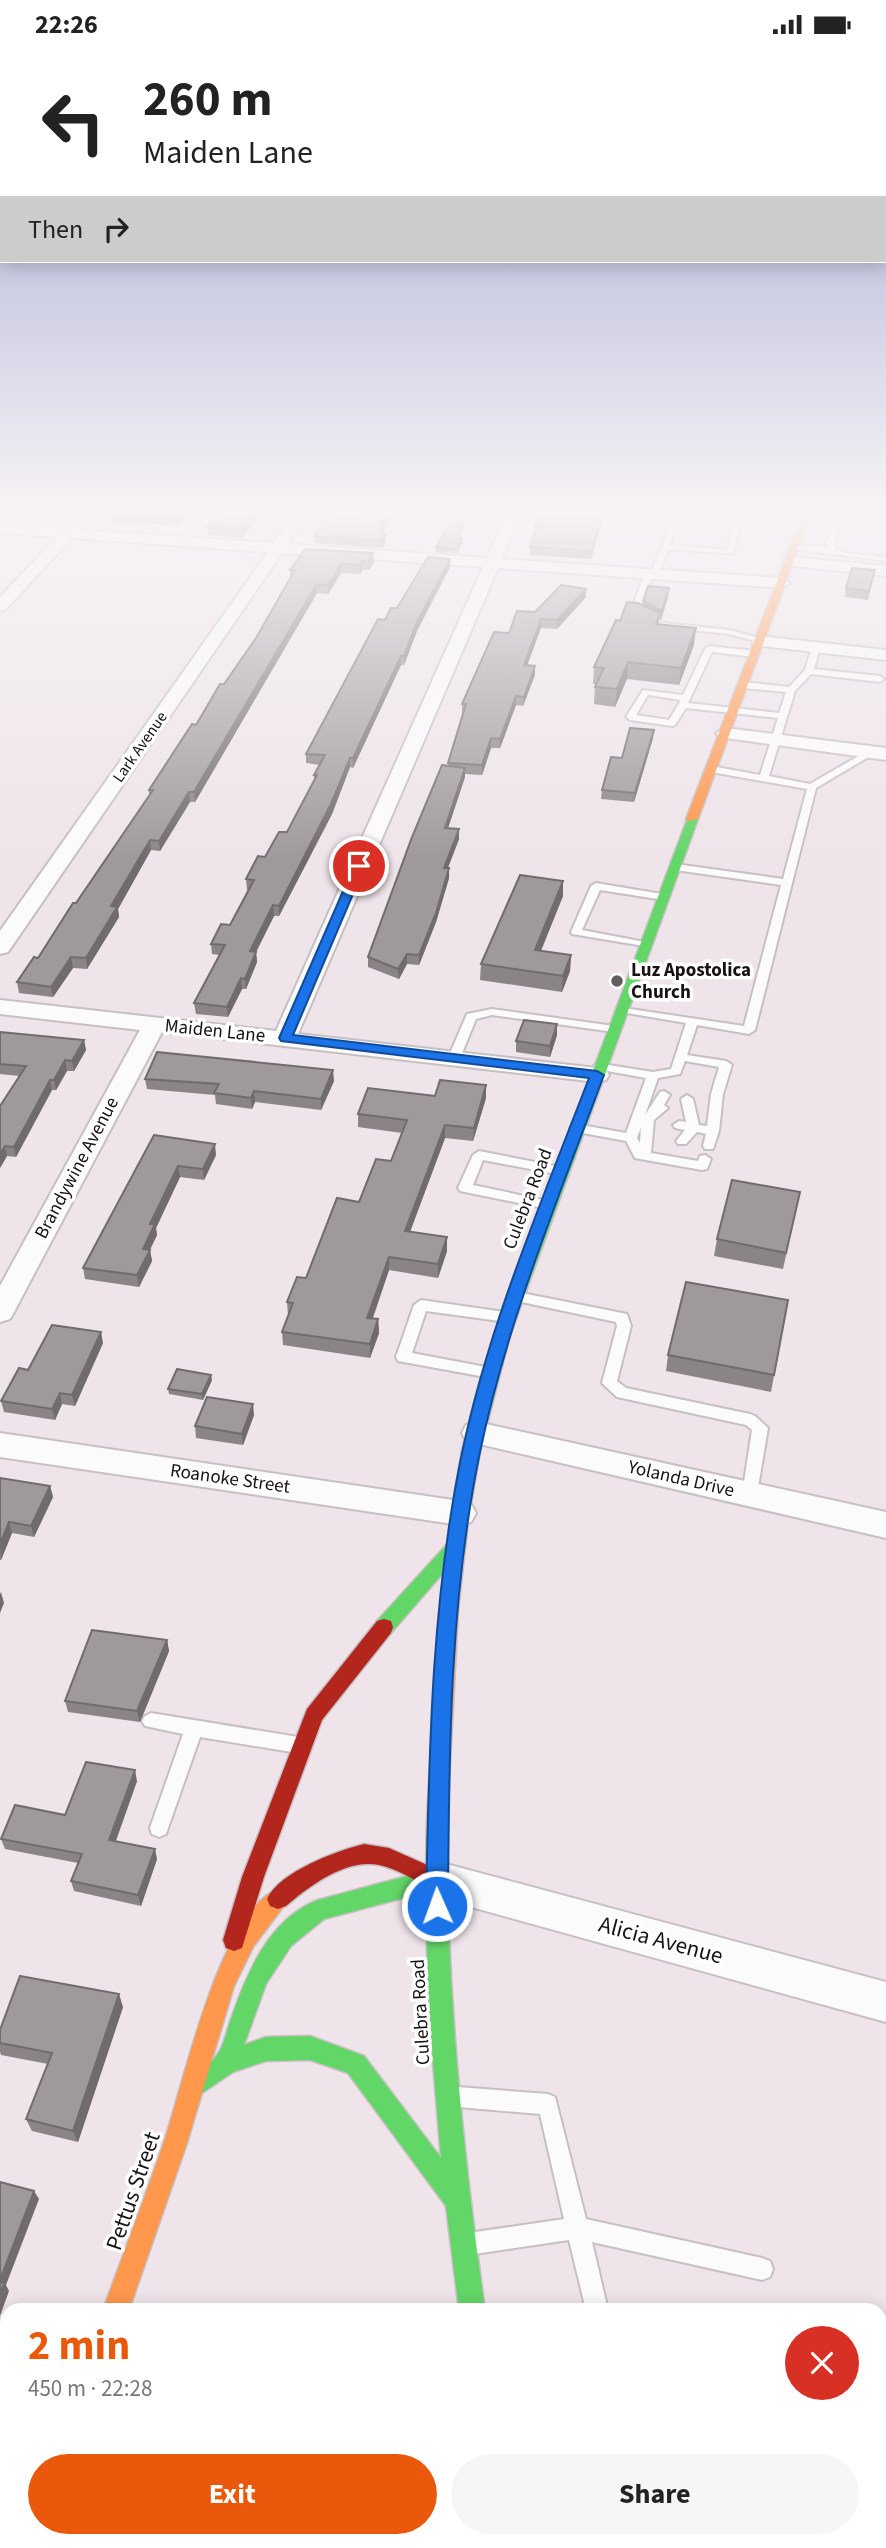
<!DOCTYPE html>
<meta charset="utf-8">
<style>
body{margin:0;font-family:"Source Sans 3",sans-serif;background:#f6f6f6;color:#222;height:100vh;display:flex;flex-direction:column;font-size:26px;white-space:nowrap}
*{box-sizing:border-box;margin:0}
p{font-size:23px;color:#767676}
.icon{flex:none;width:38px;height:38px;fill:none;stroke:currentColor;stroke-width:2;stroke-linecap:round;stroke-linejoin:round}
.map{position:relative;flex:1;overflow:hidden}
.panel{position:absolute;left:0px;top:2254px;width:887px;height:245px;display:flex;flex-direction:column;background:#fff;border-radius:21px 21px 0 0;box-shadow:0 4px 18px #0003}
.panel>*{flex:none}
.top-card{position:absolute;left:0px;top:0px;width:887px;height:214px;box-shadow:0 4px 18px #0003;background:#fff;color:#222;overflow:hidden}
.pin{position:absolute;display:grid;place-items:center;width:60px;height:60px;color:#fff;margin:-30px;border:4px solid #fff;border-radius:50%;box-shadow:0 2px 7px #0007}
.me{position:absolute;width:77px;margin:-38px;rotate:358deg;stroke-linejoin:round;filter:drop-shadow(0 0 5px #0008)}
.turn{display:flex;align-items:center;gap:24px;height:147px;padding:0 28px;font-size:32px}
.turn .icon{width:91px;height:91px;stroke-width:2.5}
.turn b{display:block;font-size:49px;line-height:60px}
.then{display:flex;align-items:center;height:66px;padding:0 28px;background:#0003;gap:14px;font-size:26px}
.round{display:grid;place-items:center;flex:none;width:74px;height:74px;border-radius:37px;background:#f6f6f6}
.head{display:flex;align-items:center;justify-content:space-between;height:119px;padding:0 28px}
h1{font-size:42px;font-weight:700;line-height:52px;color:#ea580c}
.primary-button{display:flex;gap:14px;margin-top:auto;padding:14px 28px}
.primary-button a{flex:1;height:80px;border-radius:42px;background:#ea580c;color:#fff;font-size:28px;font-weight:700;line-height:80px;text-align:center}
.primary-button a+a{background:#f6f6f6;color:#222}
.status{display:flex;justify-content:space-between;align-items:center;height:49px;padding:0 35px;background:#fff;direction:ltr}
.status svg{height:19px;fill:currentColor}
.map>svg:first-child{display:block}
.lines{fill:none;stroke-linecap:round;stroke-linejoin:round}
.lane-casing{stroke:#c7c0c3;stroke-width:4}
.street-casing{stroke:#c7c0c3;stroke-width:4}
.fast-casing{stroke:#c7c0c3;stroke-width:3}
.slow-casing{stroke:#c7c0c3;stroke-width:3}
.jam-casing{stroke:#c7c0c3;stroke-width:3}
.lane{fill:#fcfbfc;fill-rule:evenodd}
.street{fill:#fcfbfc;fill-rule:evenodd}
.fast{fill:#63d668;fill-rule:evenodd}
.slow{fill:#ff974d;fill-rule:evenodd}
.jam{fill:#b3261e;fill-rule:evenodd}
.wall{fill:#8a8486}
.shaded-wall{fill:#706b6d}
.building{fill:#a0999c;stroke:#706b6d;stroke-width:2}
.route{fill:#1a73e8;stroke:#114b97;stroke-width:2}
.poi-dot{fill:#635c5f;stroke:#fff;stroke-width:2.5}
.labels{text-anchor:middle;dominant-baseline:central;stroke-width:7;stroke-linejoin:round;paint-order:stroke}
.far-street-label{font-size:16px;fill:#181215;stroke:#fff}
.poi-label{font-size:19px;font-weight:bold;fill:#181215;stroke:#fff;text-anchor:start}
.street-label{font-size:19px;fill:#181215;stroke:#fff}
.near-street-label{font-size:23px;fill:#181215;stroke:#fff}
</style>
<div class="status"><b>22:26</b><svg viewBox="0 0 49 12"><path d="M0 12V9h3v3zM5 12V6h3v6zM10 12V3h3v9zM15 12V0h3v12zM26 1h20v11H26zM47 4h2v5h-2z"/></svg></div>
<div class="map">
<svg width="886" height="2499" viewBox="0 0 886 2499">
<rect width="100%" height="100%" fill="#eee4e9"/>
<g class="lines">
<g class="lane-casing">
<g id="lane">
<polygon points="672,462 679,462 670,496 727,501 737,462 744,462 733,505 669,500 658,524 650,532 639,562 654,573 730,581 762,590 762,594 729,585 652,577 631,563 642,531 651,523 662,498"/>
<polygon points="805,462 838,465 839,462 846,462 834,495 835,500 847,504 886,508 886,512 792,500 792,496 795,496 827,498 826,495 837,469 807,466 803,464"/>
<path d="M816,595L820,598L814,620L880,627L884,630L880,633L811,625L795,642L769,727L810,735L869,701L877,703L816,739L755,981L749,985L697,976L687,1006L726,1012L732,1016L723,1045L719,1082L713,1100H705L703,1097L706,1085L697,1083L686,1095H678L676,1092L685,1081L675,1079L673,1076L679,1072L686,1073L681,1050L687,1046L693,1050L699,1076L707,1077L711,1045L719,1018L685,1012L680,1025L658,1029L645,1066L660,1043L664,1042L670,1046L664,1056L668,1059L654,1071L651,1104L698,1112L700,1107L705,1106L711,1110L707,1120L702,1121L640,1110L635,1109L626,1092L572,1082L570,1079L572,1076L576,1075L626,1084L646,1029L596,1020L594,1017L596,1014L653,1023L671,1020L686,974L621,963L617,962V958L744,977L781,836L675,821L670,818L675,815L783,830L807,740L711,723L706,720L711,717L760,726L778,669L686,659L675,676L672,677L630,671L626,668L643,641L683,646L705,600L709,597L755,602L759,605L755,608L712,603L688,654L779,664L786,643L743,639L739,636L743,633L789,638L805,621L812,598ZM648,646L681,651L669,671L636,666ZM641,1078L640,1094L637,1089Z"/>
<polygon points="596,834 668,846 668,850 664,851 600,841 582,881 650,894 650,898 572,885 571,883 591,837"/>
<polygon points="492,960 614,977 620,980 614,983 492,966 476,970 460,1009 454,1013 450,1012 448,1009 467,965"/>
<polygon points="479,1102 566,1119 567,1122 561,1126 483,1111 473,1136 553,1153 555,1156 553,1159 548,1160 460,1142 458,1139 473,1106"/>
<polygon points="517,1243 627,1265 631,1277 617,1332 626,1339 750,1365 755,1367 768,1379 756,1450 750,1452 744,1450 742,1446 752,1381 746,1376 617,1348 602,1334 617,1277 616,1273 512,1251 510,1248"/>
<polygon points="421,1251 512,1264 514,1268 507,1273 426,1262 412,1304 491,1319 496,1320 498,1324 496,1328 491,1329 398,1312 396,1308 414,1256"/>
<polygon points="151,1664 298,1688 304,1690 307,1696 304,1702 298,1704 200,1688 168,1779 166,1785 159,1788 152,1785 150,1779 183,1685 145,1677 142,1672 145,1667"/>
<polygon points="458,2038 548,2045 555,2048 586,2170 762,2209 770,2212 773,2220 770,2228 762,2231 592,2193 608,2261 586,2261 569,2191 475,2205 467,2202 464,2194 467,2186 475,2183 564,2170 540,2065 458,2058 451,2055 448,2048 451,2041"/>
</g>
</g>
<g class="street-casing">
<g id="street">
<polygon points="82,462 97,462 80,481 274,494 297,462 311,462 288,495 487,509 508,462 522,462 502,510 782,529 790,534 782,539 498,519 298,985 597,1019 606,1021 609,1026 606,1031 597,1033 162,983 14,1263 10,1270 0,1273 0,1237 140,981 0,965 0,951 276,982 483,518 282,504 8,903 0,905 0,882 268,503 72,489 6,560 0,562 0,548 57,488 0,484 0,476 65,480"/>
<polygon points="789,508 886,517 886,527 784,516 784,510"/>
<polygon points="759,587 886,601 886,611 753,596 753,588"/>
<polygon points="725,679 886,699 886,711 719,688 716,684"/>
<polygon points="477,1373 886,1463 886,1489 466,1392 462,1384 466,1376"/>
<polygon points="0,1384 460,1452 471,1455 476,1464 471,1473 460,1476 0,1408"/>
<polygon points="435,1812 886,1933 886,1973 435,1848 422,1843 416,1830 422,1817"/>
<polygon points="0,2396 7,2398 7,2446 0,2444"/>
</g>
</g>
<g class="fast-casing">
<g id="fast">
<polygon points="688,768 698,770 510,1286 480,1402 468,1472 465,1477 459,1479 453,1477 450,1472 462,1402 494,1286"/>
<polygon points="456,1490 462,1492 465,1497 462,1502 391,1584 384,1586 377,1584 375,1578 377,1572 450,1492"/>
<path d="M437,1759L444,1762L447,1769C446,1934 462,2097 485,2261H459L446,2157L348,2024L310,2011L266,2012L233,2023L193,2050L185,2046L181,2038C188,2021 207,2020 217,2006C224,1997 227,1981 231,1970C247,1924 269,1870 318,1851L426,1822L427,1769L430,1762ZM426,1843L428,1954L441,2109L364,2007L310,1987L266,1988L244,1996L266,1935L291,1897L324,1870Z"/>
<polygon points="19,2492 47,2492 45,2499 17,2499"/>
</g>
</g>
<g class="slow-casing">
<g id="slow">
<polygon points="804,462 812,462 698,770 688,772 686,770"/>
<polygon points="459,1465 465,1467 468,1472 458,1561 447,1769 444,1776 437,1779 430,1776 427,1769 440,1561 450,1472 453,1467"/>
<path d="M278,1840L286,1843L289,1850L253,1898L234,1937L187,2094L129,2261H103C123,2206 144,2151 163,2096C183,2038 219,1863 278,1840Z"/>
</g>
</g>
<g class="jam-casing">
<g id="jam">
<polygon points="384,1570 391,1572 393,1578 391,1584 322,1671 264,1828 242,1899 234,1902 226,1899 223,1891 242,1828 307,1660 377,1572"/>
<path d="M364,1795L389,1799L443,1823L446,1830L443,1837L435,1840C416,1833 399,1820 379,1816C347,1809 309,1837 286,1857L278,1860L270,1857L267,1850C279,1823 336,1802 364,1795Z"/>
<polygon points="500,2492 528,2492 529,2499 501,2499"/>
</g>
</g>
<use href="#lane" class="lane"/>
<use href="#street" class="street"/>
<use href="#fast" class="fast"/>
<use href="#slow" class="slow"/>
<use href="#jam" class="jam"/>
</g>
<g class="wall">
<polygon points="189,462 178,476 111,474 110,467"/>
<polygon points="541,462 605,462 591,510 529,506 530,498 535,484 535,477"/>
<polygon points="390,463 390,469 382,485 386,492 382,499 315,494 314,487"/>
<polygon points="259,467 242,489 208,486 207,478"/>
<polygon points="464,472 464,477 460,488 462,494 457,504 436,503 436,498"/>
<polygon points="305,500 374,513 369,521 362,521 360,525 341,524 328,545 317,544 195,753 190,753 160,802 151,801 118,860 119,868 87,920 73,919 53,948 19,944 17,933 38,909 149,746 149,741 224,635 256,589 290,530 290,521"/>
<polygon points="450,510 450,518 417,582 404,616 401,616 353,719 350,718 332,765 279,867 274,867 256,903 257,913 246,940 242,940 228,968 196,965 194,954 220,906 212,905 211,895 230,876 248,841 247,841 246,830 287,783 314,732 314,726 320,716 306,714 306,705 385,571"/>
<polygon points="873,530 868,551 845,548 846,539"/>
<polygon points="669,539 668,548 661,571 659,570 659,576 694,596 679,636 627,630 615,658 594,655 595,638 596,635 593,635 594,618 620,572 643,556 643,552"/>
<polygon points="586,540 586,548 557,580 541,579 527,616 535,626 523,657 516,656 500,699 491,699 482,726 465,725 465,728 448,779 459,780 459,790 448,819 449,829 436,873 419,916 407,915 399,930 368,918 368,908 448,717 463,664 462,664 462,655 509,584"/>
<polygon points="653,689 634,753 601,750 602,741"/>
<polygon points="563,847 540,902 571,906 570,922 562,943 480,931 481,915"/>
<polygon points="557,975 557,986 550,1008 516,1003 516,992"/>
<polygon points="0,983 84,991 86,1001 74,1022 67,1022 56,1041 52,1041 16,1108 7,1107 0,1119 20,1027 0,1025"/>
<polygon points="145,1030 334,1032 321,1061 255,1053 252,1060 216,1055 215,1046 147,1040"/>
<polygon points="435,1047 486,1049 473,1092 445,1089 410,1183 447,1188 447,1202 438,1229 389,1221 373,1269 378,1270 379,1284 370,1309 283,1296 282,1283 288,1266 287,1253 306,1229 359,1153 391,1112 402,1084 358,1078 358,1065"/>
<polygon points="154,1086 216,1106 204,1131 180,1128 156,1179 157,1186 150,1201 152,1212 139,1238 85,1230 83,1219"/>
<polygon points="800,1143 783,1220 714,1207 717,1190"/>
<polygon points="788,1251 771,1343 666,1322 668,1306"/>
<polygon points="103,1294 75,1357 62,1355 55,1371 4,1363 1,1352 28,1321"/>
<polygon points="212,1331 203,1351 169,1345 168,1340"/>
<polygon points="254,1366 243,1396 196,1389 195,1377"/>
<polygon points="0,1429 50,1437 53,1448 34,1488 12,1484 1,1511 0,1511"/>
<polygon points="167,1591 169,1602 140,1673 68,1663 65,1652"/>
<polygon points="137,1732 116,1792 157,1810 141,1857 74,1842 71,1832 78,1814 5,1800 1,1790 65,1766"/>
<polygon points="123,1958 78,2093 32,2082 26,2070 48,2015 1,2006 0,2003 0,1981"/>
<polygon points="271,2492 327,2492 326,2499 298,2499"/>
</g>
<g class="shaded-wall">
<polygon points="183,462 189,462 178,476 178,469"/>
<polygon points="256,462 259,462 259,467 242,489 241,480"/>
<polygon points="604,462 605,462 591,510 592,502"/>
<polygon points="390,463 390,469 379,491 379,484"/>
<polygon points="386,485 386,492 382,499 382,492"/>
<polygon points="462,490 462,494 457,504 457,500"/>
<polygon points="373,504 374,513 369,521 368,513"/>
<polygon points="450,510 450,518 417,582 404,616 404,607 417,573"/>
<polygon points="362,512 362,521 360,525 359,516"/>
<polygon points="341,515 341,524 328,545 328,536"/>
<polygon points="316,536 317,544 195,753 194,743"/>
<polygon points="669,539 668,548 661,571 662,562"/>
<polygon points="586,540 586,548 557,580 557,571"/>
<polygon points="541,570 541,579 524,625 524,616"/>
<polygon points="696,579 694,596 679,636 681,619"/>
<polygon points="401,607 401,616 353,719 353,709"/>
<polygon points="628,613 627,630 615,658 617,640"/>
<polygon points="535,617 535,626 523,657 524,648"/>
<polygon points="516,647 516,656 500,699 500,690"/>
<polygon points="654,681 653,689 634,753 635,744"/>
<polygon points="491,689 491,699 482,726 482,716"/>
<polygon points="350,709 350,718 332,765 279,867 279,857"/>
<polygon points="465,719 465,728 445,788 445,779"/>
<polygon points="189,743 190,753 160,802 159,792"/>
<polygon points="459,780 459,790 444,828 444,819"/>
<polygon points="150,791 151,801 118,860 119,868 87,920 86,909 111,857"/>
<polygon points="449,819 449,829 436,873 419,916 419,906"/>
<polygon points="563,832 563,847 535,917 535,901"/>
<polygon points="273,856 274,867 251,913 250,902"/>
<polygon points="256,903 257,913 246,940 245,930"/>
<polygon points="407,905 407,915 399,930 398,920"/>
<polygon points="571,906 570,922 562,943 563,927"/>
<polygon points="71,908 73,919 53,948 51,938"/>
<polygon points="241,929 242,940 228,968 227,958"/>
<polygon points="557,975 557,986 550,1008 550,997"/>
<polygon points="84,991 86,1001 74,1022 72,1012"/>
<polygon points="65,1011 67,1022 56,1041 54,1031"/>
<polygon points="333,1021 334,1032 321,1061 321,1050"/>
<polygon points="50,1031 52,1041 16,1108 14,1098"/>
<polygon points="486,1036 486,1049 473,1092 474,1079"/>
<polygon points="254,1042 255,1053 252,1060 251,1049"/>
<polygon points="445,1076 445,1089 405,1196 405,1182"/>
<polygon points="215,1095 216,1106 204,1131 203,1120"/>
<polygon points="5,1097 7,1107 0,1119 0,1105"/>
<polygon points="178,1117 180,1128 156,1179 157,1186 145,1210 150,1201 152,1212 139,1238 137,1226 150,1175"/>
<polygon points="447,1188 447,1202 438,1229 438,1215"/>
<polygon points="389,1208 389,1221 368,1282 367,1269"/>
<polygon points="378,1270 379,1284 370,1309 370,1295"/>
<polygon points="101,1283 103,1294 75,1357 72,1346"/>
<polygon points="211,1326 212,1331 203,1351 202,1345"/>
<polygon points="60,1344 62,1355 55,1371 52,1360"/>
<polygon points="253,1355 254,1366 243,1396 242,1385"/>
<polygon points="50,1437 53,1448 34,1488 31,1477"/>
<polygon points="9,1473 12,1484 1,1511 0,1495"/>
<polygon points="1,1543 4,1554 0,1564 0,1545"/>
<polygon points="167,1591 169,1602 140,1673 137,1662"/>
<polygon points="135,1721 137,1732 112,1802 109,1791"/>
<polygon points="155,1800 157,1810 141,1857 138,1846"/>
<polygon points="119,1945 123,1958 78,2093 73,2082"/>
<polygon points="34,2142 39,2150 6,2236 9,2242 0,2267 0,2231"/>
<polygon points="324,2492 327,2492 326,2499 323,2499"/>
</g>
<g class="building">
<polygon points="115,462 183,462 178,469 110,467"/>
<polygon points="220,462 256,462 241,480 207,478"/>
<polygon points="329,462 390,463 379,484 386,485 382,492 314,487"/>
<polygon points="541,462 604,462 592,502 530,498 537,477 535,477"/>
<polygon points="454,467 464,472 459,488 462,490 457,500 436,498"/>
<polygon points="305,500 373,504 368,513 362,512 359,516 341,515 328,536 316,536 194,743 189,743 159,792 150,791 111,857 117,858 86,909 71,908 51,938 17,933 34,908 38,909 73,854 76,854 153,741 149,741 192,675 196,676 220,635 224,635 256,589 295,521 290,521"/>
<polygon points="428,508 450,510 417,573 404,607 401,607 353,709 350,709 331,755 279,857 273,856 250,902 256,903 245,930 241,929 227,958 194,954 225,896 211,895 221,875 230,876 254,831 246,830 258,807 265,808 279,783 287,783 317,726 314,726 325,706 306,705 378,570 385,571 391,559 397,559"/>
<polygon points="852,519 875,521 869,542 846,539"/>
<polygon points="561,536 586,540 557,571 541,570 524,616 535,617 524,648 516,647 500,690 491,689 482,716 448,714 466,655 462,655 494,583 509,584 517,562 535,563"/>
<polygon points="648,537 669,539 662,562 643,552"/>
<polygon points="627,553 638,554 660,564 656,575 696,579 681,619 628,613 617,640 595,638 604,619 594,618 616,571 620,572"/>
<polygon points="630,679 654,681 635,744 602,741 611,708 622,709"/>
<polygon points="442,716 465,719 445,779 459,780 444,819 449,819 436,864 419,906 407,905 398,920 368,908 412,788"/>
<polygon points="520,826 563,832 535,901 571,906 563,927 481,915"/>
<polygon points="524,971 557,975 550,997 516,992"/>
<polygon points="0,983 84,991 72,1012 65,1011 54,1031 50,1031 14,1098 5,1097 0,1105 0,1057 26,1017 0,1015"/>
<polygon points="157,1003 333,1021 321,1050 254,1042 251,1049 214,1044 219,1035 145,1030"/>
<polygon points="440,1031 486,1036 474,1079 445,1076 405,1182 447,1188 438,1215 389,1208 367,1269 378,1270 370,1295 282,1283 293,1254 287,1253 297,1228 306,1229 337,1149 359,1153 376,1110 391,1112 407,1071 358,1065 368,1039 435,1047"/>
<polygon points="154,1086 215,1095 203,1120 178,1117 150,1175 155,1175 143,1200 150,1201 137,1226 83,1219"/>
<polygon points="732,1131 800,1143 786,1204 717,1190"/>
<polygon points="686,1233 788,1251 774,1326 668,1306"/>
<polygon points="52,1276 101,1283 72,1346 60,1344 52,1360 1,1352 19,1319 28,1321"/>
<polygon points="177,1320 211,1326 202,1345 168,1340"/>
<polygon points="207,1348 253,1355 242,1385 195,1377"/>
<polygon points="0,1429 50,1437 31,1477 9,1473 0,1495"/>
<polygon points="92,1581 167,1591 137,1662 65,1652"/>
<polygon points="86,1713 135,1721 109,1791 155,1800 138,1846 71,1832 82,1805 1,1790 15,1756 65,1766"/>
<polygon points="20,1927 119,1945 73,2082 26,2070 52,2004 0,1994 0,1981"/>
<polygon points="0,2133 34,2142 0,2231"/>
<polygon points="0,2233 4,2234 0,2246"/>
<polygon points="299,2492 324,2492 322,2498"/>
</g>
<linearGradient id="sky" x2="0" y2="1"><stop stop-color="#a1a6d2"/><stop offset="0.57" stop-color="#f7f3f5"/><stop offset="1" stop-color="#f7f3f5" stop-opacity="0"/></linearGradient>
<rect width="886" height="812" fill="url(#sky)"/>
<path class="route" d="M359,814L365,817L293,986L597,1022L604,1026C558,1150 507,1273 480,1403C449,1552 449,1707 448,1857L444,1865L437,1868L429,1865L426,1857C429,1706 431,1553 462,1404C489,1275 542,1152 589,1029L281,992L279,989L354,817Z"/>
<circle class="poi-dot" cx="617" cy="932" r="7"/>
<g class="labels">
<g class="far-street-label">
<text transform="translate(140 698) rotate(-55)">Lark Avenue</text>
</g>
<g class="poi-label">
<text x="631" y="921">Luz Apostolica<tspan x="631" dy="22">Church</tspan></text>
</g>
<g class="street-label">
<text transform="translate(215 982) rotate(6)">Maiden Lane</text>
<text transform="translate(77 1119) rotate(-62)">Brandywine Avenue</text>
<text transform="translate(528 1150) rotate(-69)">Culebra Road</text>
<text transform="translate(230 1430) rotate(8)">Roanoke Street</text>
<text transform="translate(681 1430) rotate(13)">Yolanda Drive</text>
<text transform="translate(421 1963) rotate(-93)">Culebra Road</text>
</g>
<g class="near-street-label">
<text transform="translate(661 1891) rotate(15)">Alicia Avenue</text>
<text transform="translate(133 2142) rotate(-71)">Pettus Street</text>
</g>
</g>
</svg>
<div class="pin" style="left:359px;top:817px;background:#d93025"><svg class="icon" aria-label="arrive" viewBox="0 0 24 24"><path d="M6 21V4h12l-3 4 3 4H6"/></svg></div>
<svg class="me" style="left:437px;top:1857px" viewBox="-20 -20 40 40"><circle r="17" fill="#1a73e8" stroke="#fff" stroke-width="3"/><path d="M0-11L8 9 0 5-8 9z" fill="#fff"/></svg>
<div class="top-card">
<div class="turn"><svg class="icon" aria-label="left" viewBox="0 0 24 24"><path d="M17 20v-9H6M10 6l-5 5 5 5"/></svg><div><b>260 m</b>Maiden Lane</div></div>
<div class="then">Then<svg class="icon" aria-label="right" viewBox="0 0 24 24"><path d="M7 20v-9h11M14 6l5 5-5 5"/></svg></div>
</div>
<section class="panel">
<div class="head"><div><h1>2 min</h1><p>450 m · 22:28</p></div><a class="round" style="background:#d93025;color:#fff"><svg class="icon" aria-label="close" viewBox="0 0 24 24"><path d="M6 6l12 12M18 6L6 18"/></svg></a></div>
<div class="primary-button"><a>Exit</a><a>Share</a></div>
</section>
</div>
